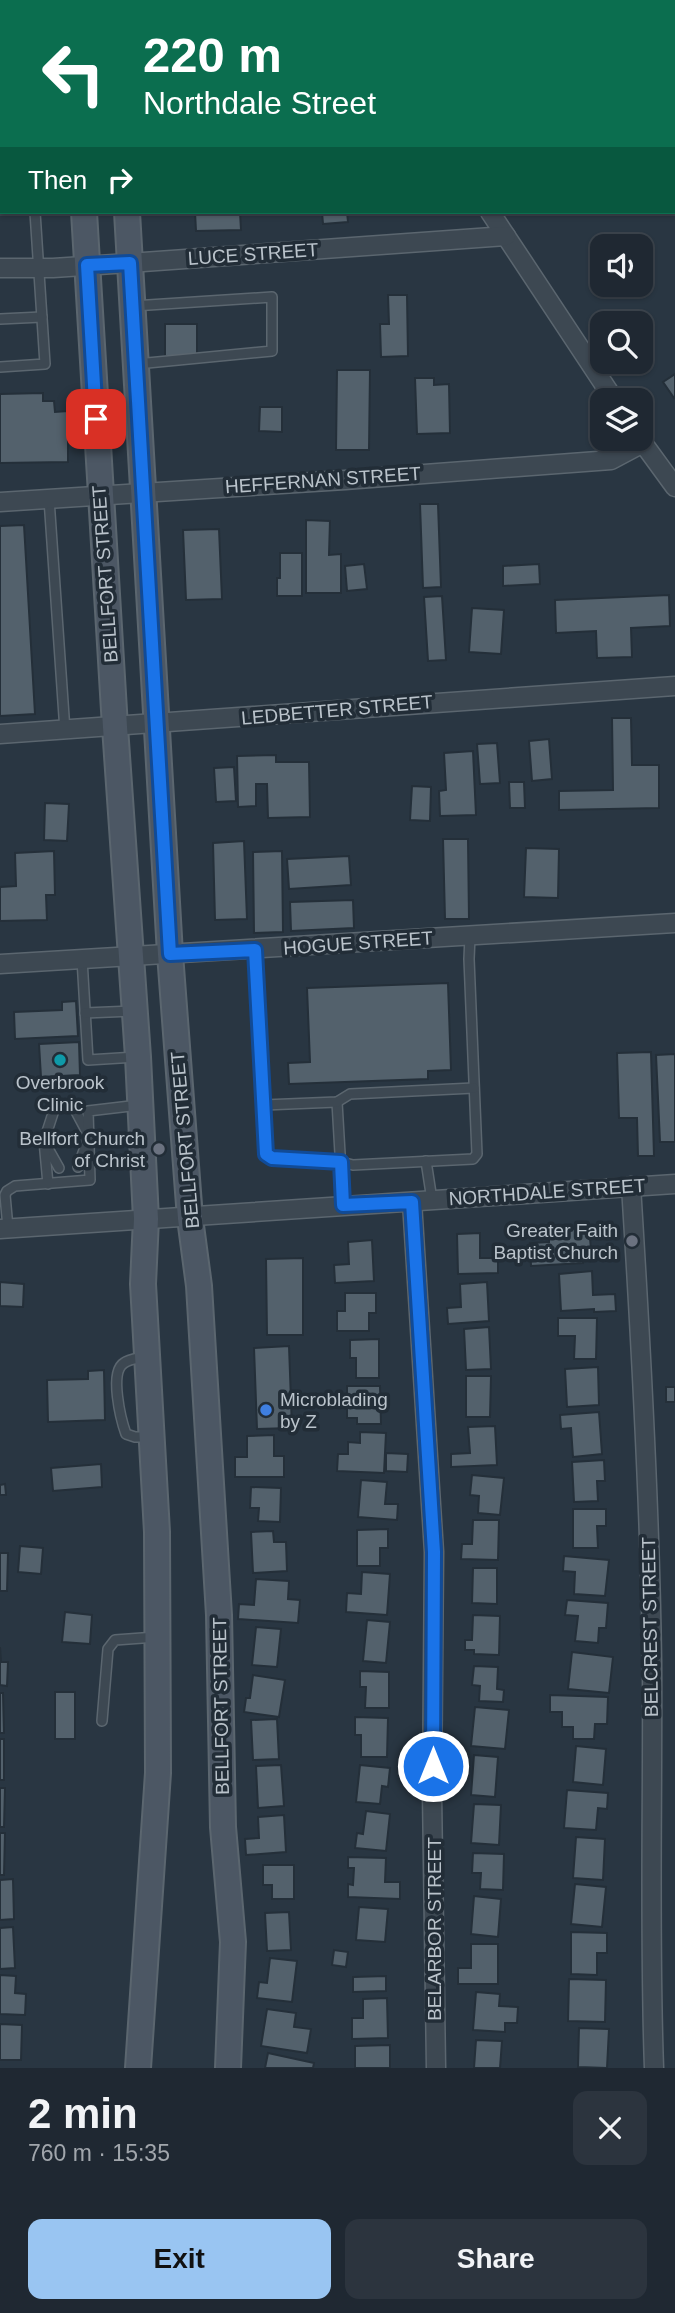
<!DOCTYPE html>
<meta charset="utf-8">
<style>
body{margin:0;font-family:Arial,sans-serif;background:#2c343e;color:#f1f3f6;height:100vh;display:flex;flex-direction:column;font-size:26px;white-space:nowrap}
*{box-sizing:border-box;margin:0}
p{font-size:23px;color:#a1a6ac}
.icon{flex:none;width:38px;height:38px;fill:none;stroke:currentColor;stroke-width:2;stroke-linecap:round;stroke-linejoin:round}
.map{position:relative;height:2068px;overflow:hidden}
.side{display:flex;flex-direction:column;background:#1f2832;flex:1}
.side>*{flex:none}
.guide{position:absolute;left:0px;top:0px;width:676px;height:214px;box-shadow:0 2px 5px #0004,0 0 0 2px #3c444d;background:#0b6e4f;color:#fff;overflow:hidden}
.buttons{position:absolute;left:590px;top:234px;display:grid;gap:14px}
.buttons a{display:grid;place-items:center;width:63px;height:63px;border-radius:14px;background:#1f2832;box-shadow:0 2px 5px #0004,0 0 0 2px #3c444d;font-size:35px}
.pin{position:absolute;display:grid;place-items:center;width:60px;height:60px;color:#fff;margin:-30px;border-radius:14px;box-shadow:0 4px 10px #0006}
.me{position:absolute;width:77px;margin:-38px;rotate:0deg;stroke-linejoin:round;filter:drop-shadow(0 0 5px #0008)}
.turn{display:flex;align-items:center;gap:24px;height:147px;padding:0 28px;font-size:32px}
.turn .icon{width:91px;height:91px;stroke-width:2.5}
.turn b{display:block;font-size:49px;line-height:60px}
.then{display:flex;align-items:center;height:66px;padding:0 28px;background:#0003;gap:14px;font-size:26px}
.round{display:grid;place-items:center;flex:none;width:74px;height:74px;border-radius:14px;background:#2c343e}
.head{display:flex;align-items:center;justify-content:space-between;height:119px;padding:0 28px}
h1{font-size:42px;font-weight:600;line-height:52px}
.cta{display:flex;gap:14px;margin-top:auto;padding:14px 28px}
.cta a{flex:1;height:80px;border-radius:14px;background:#99c5f2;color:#111;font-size:28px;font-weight:600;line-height:80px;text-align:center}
.cta a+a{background:#2c343e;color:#f1f3f6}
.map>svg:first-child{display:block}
.building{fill:#53616c;stroke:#242f39;stroke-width:2}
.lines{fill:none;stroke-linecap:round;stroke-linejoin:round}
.service-casing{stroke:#5b666f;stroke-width:12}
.minor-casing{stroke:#5b666f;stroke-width:21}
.tertiary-casing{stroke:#5b666f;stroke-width:24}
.secondary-casing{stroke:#5b666f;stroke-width:28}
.service{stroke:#3d4852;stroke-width:9}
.minor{stroke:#3d4852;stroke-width:18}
.tertiary{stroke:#3d4852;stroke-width:21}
.secondary{stroke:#4c5764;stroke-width:24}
.route-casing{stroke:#114b97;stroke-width:18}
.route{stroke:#1a73e8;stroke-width:12}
.culture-dot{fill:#0f9aa8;stroke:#222d37;stroke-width:2.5}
.worship-dot{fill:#6b7280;stroke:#222d37;stroke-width:2.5}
.shop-dot{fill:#3f7fe0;stroke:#222d37;stroke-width:2.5}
.labels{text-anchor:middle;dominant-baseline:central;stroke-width:7;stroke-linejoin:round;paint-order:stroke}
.street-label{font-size:19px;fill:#bac3cb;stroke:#222d37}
.poi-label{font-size:19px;fill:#bac3cb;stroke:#222d37;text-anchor:end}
</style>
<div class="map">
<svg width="675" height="2068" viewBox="0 0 675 2068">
<rect width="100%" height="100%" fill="#293642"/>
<g class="building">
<rect x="3" y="0" width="27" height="2"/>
<polygon points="195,212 240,212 241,230 196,231"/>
<polygon points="322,212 347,212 348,222 323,224"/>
<polygon points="388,295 407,295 408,356 381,357 380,324 389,324"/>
<rect x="165" y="324" width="32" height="32"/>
<polygon points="337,370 370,370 369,450 336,450"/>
<polygon points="675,374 675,397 674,398 663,382"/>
<polygon points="415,378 434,378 434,385 449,384 450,433 417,434"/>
<polygon points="43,393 43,401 54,401 55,412 68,411 68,462 0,463 0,394"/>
<polygon points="260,407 282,407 282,432 259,431"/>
<polygon points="420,504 438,504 441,587 423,588"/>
<polygon points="306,520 330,521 329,555 341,554 341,593 306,593"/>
<polygon points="24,525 35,714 0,716 0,526"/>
<polygon points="219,529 222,599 186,600 183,530"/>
<polygon points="280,553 302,553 302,596 277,596 277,578 280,578"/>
<polygon points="364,564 367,589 347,591 345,566"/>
<polygon points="539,564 540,584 503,586 503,566"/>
<polygon points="669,595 670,626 631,628 632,657 597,658 596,631 556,633 555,600"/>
<polygon points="442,596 446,660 428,661 424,597"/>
<polygon points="472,608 504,610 501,654 469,652"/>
<polygon points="612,718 631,718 632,765 659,765 659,808 559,810 559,791 613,790"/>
<polygon points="549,739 552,779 532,781 529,741"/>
<polygon points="497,743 500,783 480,784 477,744"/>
<polygon points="473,751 476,815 440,816 439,791 446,790 444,753"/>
<polygon points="276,755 276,762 309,762 310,817 268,818 267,784 256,784 256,806 238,807 237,756"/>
<polygon points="234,767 236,801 216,802 214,768"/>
<polygon points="509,782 524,782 525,808 510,808"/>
<polygon points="412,786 431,787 430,821 410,820"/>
<polygon points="45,803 69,804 67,841 44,840"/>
<polygon points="443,839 468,839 469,919 445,919"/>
<polygon points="244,841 247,919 215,920 213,843"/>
<polygon points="526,848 559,849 558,898 524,897"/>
<polygon points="54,851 55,895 46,895 47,920 0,921 0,887 16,886 15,853"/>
<polygon points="282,851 283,932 254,933 253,852"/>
<polygon points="349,856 351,885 289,889 287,859"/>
<polygon points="353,900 354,928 291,931 290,902"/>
<polygon points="448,983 451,1070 428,1071 428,1079 289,1084 288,1063 310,1062 307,988"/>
<polygon points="76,1001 78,1036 15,1039 14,1012 62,1010 62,1002"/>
<polygon points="79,1042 80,1075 41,1077 39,1044"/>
<polygon points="651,1052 654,1156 638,1156 637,1118 619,1118 617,1053"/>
<polygon points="675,1054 675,1142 660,1142 656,1055"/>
<polygon points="589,1228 591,1249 582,1250 583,1263 531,1266 530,1243 549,1242 549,1230"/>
<polygon points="480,1233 480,1258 498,1258 498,1273 458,1274 457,1234"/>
<polygon points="372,1240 374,1281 335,1283 334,1265 349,1264 348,1242"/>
<polygon points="303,1258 303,1335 267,1335 266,1259"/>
<polygon points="592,1271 593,1295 615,1294 616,1311 594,1312 594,1309 561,1311 559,1274"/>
<polygon points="0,1282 24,1284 23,1307 0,1306"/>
<polygon points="487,1282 489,1321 448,1324 447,1308 461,1307 460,1284"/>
<polygon points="345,1293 376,1293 376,1313 369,1313 369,1331 337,1331 337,1311 345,1311"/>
<polygon points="558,1318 597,1318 596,1359 574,1359 575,1336 558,1336"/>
<polygon points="489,1327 491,1369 466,1370 464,1329"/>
<polygon points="379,1339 379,1378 356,1378 356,1358 350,1358 350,1340"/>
<polygon points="289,1346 292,1428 257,1429 254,1348"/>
<polygon points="598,1367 599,1405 567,1407 565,1369"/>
<polygon points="104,1370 105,1420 48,1422 47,1380 88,1379 88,1371"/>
<polygon points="466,1376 491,1376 490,1417 466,1417"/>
<polygon points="347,1386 380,1386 381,1424 357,1424 357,1418 347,1418"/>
<rect x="666" y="1387" width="9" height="15"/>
<polygon points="599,1412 602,1454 573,1457 571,1428 561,1429 560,1415"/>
<polygon points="495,1426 497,1465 451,1467 451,1454 470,1453 468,1427"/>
<polygon points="360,1432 386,1433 384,1473 337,1471 338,1454 348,1454 348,1442 360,1443"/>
<polygon points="274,1435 274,1456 284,1456 284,1477 235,1477 235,1457 247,1457 247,1436"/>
<polygon points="386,1453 408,1454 407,1472 386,1471"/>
<polygon points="604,1460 605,1481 597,1481 598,1501 574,1502 572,1462"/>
<polygon points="101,1464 102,1487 53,1491 51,1468"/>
<polygon points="472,1475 504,1478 500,1515 478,1513 479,1496 470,1495"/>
<polygon points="361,1480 387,1482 385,1504 398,1504 397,1520 358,1517"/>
<polygon points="5,1484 6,1495 0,1495 0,1485"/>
<polygon points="251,1487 281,1488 280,1522 258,1521 259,1508 250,1508"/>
<polygon points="573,1509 606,1509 606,1526 597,1526 598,1548 573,1548"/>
<polygon points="473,1520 499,1520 498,1560 461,1559 462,1544 472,1544"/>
<polygon points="388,1529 388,1548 380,1548 380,1566 357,1566 357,1530"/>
<polygon points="273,1531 274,1542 286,1542 287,1571 253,1573 251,1532"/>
<polygon points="20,1546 43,1548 41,1574 18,1572"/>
<polygon points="0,1553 8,1553 7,1591 0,1591"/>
<polygon points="564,1556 609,1560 605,1596 574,1594 575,1572 563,1571"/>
<polygon points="473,1568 497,1568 497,1604 472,1603"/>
<polygon points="362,1572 390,1574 387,1615 346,1612 347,1593 361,1594"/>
<polygon points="256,1579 289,1581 288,1599 300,1600 298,1623 238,1619 239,1604 254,1605"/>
<polygon points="567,1600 608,1603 606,1628 599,1628 598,1643 575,1641 578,1616 565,1615"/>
<polygon points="65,1612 92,1615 90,1644 62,1642"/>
<polygon points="473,1615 500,1616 499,1655 474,1654 474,1650 465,1650 465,1640 472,1640"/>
<polygon points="367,1620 390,1622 386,1663 363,1661"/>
<polygon points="256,1627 281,1629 277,1667 252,1665"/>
<polygon points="0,1647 1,1662 8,1662 7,1686 0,1685"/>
<polygon points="572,1652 613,1657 609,1693 568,1689"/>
<polygon points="474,1666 498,1667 497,1689 504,1690 503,1702 479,1701 480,1686 472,1685"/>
<polygon points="360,1671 389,1672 389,1708 365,1708 366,1687 360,1687"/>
<polygon points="253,1675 285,1680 279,1717 244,1712 246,1698 250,1698"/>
<rect x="55" y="1692" width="20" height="47"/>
<polygon points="0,1693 3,1693 4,1733 0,1733"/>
<polygon points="550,1695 608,1697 607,1724 595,1724 594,1739 573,1739 573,1727 562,1727 562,1712 550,1712"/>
<polygon points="475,1707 509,1710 505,1749 471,1746"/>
<polygon points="355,1717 388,1718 387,1757 361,1757 361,1735 355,1735"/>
<polygon points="277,1719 279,1759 253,1760 251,1720"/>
<rect x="0" y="1739" width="4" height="41"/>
<polygon points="576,1746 606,1749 603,1785 573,1782"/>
<polygon points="474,1755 498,1757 495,1797 471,1795"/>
<polygon points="281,1765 284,1806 258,1808 256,1766"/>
<polygon points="360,1765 390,1768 388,1787 382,1786 380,1804 356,1802"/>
<polygon points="0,1788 5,1788 4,1827 0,1827"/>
<polygon points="567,1790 608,1793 607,1809 598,1808 596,1830 564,1828"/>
<polygon points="474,1804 501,1805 499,1845 471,1843"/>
<polygon points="366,1811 390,1814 386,1851 355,1848 357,1833 363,1834"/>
<polygon points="284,1815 286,1852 246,1855 245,1839 259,1838 258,1817"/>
<polygon points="0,1833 5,1833 4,1875 0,1875"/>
<polygon points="576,1837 605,1839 603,1880 573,1878"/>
<polygon points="473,1853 504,1854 503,1890 480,1889 481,1873 472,1873"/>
<polygon points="348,1857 386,1858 385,1882 400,1882 400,1899 348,1897 348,1884 353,1885 354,1868 348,1868"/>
<polygon points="263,1865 294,1865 294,1899 272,1899 272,1885 263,1885"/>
<polygon points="13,1879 14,1919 0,1920 0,1880"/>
<polygon points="575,1884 606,1887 602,1927 571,1924"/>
<polygon points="474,1896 501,1899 498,1937 471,1934"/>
<polygon points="359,1907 388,1909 385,1942 356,1940"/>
<polygon points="289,1912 291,1950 267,1951 265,1913"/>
<polygon points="13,1927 15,1968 0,1969 0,1928"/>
<polygon points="571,1932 607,1933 607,1953 597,1953 597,1975 571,1974"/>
<polygon points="471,1944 498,1944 498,1984 458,1984 458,1968 471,1968"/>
<polygon points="334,1950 348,1952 346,1967 332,1965"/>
<polygon points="270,1958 297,1961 292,2002 257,1998 259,1982 267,1983"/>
<polygon points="0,1975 16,1976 15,1993 26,1994 25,2015 0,2014"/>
<polygon points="386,1976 386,1991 353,1992 353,1977"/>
<polygon points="569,1979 606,1980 605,2022 568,2021"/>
<polygon points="476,1992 500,1994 499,2006 518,2007 517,2023 505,2023 505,2032 473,2030"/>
<polygon points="387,1998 388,2038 352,2039 352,2018 363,2018 363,1999"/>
<polygon points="267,2009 296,2013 294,2027 311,2029 307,2053 261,2046"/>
<polygon points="0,2024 22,2025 21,2060 0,2060"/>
<polygon points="579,2028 609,2029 607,2068 578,2067"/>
<polygon points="476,2040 502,2041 500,2068 474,2068"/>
<polygon points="390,2045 390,2068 355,2068 355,2046"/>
<polygon points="268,2053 314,2063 313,2068 265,2068"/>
</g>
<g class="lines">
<g class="service-casing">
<g id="service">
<polyline points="146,0 148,2"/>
<polyline points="133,306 272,297 272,351 137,364"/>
<polyline points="0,319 42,317"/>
<polyline points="0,367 45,364 35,212"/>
<polyline points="49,499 65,731"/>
<polyline points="255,950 266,1154 272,1158 341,1162 353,1165 473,1159 477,1154 469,959 470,936"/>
<polyline points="82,959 88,1060 136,1057"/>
<polyline points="85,1013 133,1011"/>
<polyline points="337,1102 343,1205"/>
<polyline points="264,1105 337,1102 350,1094 474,1088"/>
<polyline points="73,1106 89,1136 78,1167"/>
<polyline points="44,1141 57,1139"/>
<polyline points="46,1145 59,1168"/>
<polyline points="426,1161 432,1200"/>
<polyline points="48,1184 44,1141 55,1107"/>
<polyline points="8,1228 5,1195 7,1191 15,1186 90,1180 88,1111 139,1105"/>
<path d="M146,1356C139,1358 129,1359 124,1363C109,1372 121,1420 126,1434L135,1437H150"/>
<polyline points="102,1721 108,1649 115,1640 156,1637"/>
</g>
</g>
<g class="minor-casing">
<g id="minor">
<polyline points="348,0 349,2"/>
<polyline points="663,0 664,2"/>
<polyline points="399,2 402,0"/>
<polyline points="674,16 675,18"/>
<polyline points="490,212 615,401"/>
<polyline points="0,268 53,268 129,263 506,236"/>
<polyline points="640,439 675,487"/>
<polyline points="0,502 345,480 611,460 643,443"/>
<polyline points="0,734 675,686"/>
<polyline points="0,964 675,923"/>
<path d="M631,1186C641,1344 650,1503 652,1661C653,1797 649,1932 654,2068"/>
<polyline points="412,1202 434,1552 432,1793 436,2068"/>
<polyline points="0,1229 675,1184"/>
</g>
</g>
<g class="tertiary-casing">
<polyline id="tertiary" points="0,48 2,48"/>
</g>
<g class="secondary-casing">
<g id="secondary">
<polyline points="73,0 73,2"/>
<polyline points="114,0 115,2"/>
<polyline points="84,212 115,727 138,1057 146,1219 143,1284 157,1532 158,1773 138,2068"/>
<polyline points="127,212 170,954 190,1218 199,1286 219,1615 223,1827 233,1942 228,2068"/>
</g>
</g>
<use href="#service" class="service"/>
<use href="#minor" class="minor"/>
<use href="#tertiary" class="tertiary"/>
<use href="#secondary" class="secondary"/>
</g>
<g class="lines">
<g class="route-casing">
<polyline id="route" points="96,419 87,265 130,263 170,954 255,950 266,1154 272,1158 341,1162 343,1205 412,1202 434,1552 433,1766"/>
</g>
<use href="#route" class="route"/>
</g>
<circle class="culture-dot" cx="60" cy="1060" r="7"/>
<g class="worship-dot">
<circle cx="159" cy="1149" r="7"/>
<circle cx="632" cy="1241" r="7"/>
</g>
<circle class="shop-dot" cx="266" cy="1410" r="7"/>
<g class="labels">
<g class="street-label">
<text transform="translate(253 254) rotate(-4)">LUCE STREET</text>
<text transform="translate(323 480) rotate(-4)">HEFFERNAN STREET</text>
<text transform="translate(105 574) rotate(-94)">BELLFORT STREET</text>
<text transform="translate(337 710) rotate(-5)">LEDBETTER STREET</text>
<text transform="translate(358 943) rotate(-4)">HOGUE STREET</text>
<text transform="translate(185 1140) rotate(-95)">BELLFORT STREET</text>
<text transform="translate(547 1192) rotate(-4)">NORTHDALE STREET</text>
<text transform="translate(650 1627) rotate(-91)">BELCREST STREET</text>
<text transform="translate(221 1706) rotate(-91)">BELLFORT STREET</text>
<text transform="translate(434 1929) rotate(-90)">BELARBOR STREET</text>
</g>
<g class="poi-label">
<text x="60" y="1082" text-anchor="middle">Overbrook<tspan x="60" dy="22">Clinic</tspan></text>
<text x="145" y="1138">Bellfort Church<tspan x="145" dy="22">of Christ</tspan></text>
<text x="618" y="1230">Greater Faith<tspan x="618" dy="22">Baptist Church</tspan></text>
<text x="280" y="1399" text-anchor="start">Microblading<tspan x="280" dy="22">by Z</tspan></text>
</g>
</g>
</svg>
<div class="buttons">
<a><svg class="icon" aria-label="sound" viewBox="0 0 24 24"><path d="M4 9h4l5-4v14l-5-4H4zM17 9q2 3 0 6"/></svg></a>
<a><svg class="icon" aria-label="search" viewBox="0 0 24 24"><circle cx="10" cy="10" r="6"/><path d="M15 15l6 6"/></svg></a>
<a><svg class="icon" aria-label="layers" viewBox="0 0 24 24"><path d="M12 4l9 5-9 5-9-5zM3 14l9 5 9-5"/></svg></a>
</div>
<div class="pin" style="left:96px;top:419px;background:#d93025"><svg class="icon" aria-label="arrive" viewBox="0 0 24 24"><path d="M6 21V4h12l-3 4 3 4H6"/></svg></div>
<svg class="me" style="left:433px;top:1766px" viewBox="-20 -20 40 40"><circle r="17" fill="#1a73e8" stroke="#fff" stroke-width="3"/><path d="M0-11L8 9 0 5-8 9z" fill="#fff"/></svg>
<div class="guide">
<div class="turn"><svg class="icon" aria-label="left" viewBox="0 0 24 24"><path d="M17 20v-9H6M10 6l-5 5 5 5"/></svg><div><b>220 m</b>Northdale Street</div></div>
<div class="then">Then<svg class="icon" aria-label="right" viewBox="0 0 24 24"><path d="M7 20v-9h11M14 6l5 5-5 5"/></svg></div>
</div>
</div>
<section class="side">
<div class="head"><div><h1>2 min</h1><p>760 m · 15:35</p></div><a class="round"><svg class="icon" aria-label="close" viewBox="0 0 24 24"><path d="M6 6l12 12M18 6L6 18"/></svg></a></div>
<div class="cta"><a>Exit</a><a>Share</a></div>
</section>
